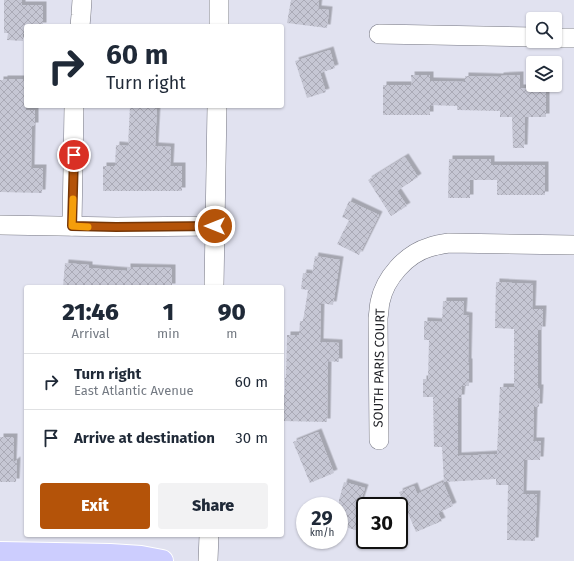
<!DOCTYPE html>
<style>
body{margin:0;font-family:"Fira Sans",sans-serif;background:#f2f2f3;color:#1f2937;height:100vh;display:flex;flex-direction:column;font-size:15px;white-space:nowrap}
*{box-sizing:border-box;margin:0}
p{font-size:13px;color:#747a83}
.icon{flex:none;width:22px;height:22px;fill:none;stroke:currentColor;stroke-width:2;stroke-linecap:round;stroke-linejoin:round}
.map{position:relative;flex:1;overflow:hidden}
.drawer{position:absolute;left:24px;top:285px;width:260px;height:252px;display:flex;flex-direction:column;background:#fff;border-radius:4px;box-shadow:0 1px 3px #0004}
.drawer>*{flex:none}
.guide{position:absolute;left:24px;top:24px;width:260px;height:84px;border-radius:4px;box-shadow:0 1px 3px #0004;background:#fff;color:#1f2937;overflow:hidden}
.controls{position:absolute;left:526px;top:12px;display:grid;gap:8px}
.controls a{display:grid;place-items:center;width:36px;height:36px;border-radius:4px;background:#fff;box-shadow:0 1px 3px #0004;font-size:20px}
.speed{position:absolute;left:296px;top:497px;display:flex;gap:8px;font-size:20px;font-weight:700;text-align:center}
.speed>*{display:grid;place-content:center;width:52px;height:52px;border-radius:50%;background:#fff;box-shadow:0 1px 3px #0004;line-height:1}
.speed small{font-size:10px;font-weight:400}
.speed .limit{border:2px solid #111;border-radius:6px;background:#fff;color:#111}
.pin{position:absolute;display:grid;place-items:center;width:34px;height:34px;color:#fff;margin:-17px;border:2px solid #fff;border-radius:50%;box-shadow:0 1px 4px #0007}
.me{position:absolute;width:44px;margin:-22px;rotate:270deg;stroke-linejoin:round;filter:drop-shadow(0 0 3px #0008)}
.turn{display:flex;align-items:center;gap:14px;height:84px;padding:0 16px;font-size:18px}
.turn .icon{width:52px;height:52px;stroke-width:2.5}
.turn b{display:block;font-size:28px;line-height:34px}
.eta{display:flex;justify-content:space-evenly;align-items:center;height:68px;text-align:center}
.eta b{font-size:24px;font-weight:800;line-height:28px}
.action{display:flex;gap:8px;margin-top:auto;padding:8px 16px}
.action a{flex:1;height:46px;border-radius:4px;background:#b45309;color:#fff;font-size:16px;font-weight:800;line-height:46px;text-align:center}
.action a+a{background:#f2f2f3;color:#1f2937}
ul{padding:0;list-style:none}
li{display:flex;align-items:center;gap:12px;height:56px;padding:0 16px;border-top:1px solid #e0e1e3}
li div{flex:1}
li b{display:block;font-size:15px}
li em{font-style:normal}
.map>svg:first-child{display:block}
.building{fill:url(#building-cross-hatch);filter:url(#shadow)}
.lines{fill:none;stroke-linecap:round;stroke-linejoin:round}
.minor-casing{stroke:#757682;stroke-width:20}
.major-casing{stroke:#fff;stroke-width:24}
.minor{stroke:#fff;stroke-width:19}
.major{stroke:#cccdfe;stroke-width:22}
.route-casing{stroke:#753606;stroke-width:10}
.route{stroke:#b45309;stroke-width:7}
.slow{stroke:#f59e0b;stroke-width:7}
.labels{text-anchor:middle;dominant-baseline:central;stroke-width:3.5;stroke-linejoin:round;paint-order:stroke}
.street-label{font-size:13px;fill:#1d1e23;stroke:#fff}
</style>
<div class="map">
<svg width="574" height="561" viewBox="0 0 574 561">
<defs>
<pattern id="building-cross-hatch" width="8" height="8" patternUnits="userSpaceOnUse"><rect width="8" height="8" fill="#c6c7d4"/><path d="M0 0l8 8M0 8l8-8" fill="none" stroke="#aaaab6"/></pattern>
<filter id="shadow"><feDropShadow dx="3.5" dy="-3.5" stdDeviation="0" flood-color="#0004"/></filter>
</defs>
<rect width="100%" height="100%" fill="#e1e2f0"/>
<g class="building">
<polygon points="4,0 22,0 22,5 43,5 43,26 26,26 26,34 23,34 23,41 7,40 8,33 4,33"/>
<polygon points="291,0 319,0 318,9 329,10 327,28 287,23"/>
<polygon points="330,50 335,68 320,73 326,92 307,98 295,61"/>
<polygon points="411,75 430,75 430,81 465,82 465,76 500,77 500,76 520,75 520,88 546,88 546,117 525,117 524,148 513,148 512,117 500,117 500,111 457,110 457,106 430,105 430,115 383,115 383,85 412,85"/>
<polygon points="4,79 26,79 26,110 35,110 35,126 32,126 31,168 43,168 42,193 0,192 0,80 4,80"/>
<polygon points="130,106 157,106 155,146 171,147 170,166 182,166 182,191 103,191 103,166 115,166 116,145 128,146"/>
<polygon points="405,157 418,177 397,191 407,206 391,216 368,180"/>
<polygon points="449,159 491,159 491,165 545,165 545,195 497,195 497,180 470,180 470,198 448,198"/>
<polygon points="349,201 379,215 359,255 337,244 349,220 342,217"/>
<polygon points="315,256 340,260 333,305 321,303 320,342 339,343 339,362 328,361 327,422 282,421 282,395 285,395 285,378 286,378 287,335 299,335 300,321 303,321 308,290 301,289 303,273 312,274"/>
<polygon points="65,263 89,265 89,268 127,271 127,267 172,268 172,287 63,287"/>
<polygon points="496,282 533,284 532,309 543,309 542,330 538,330 538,388 540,388 539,407 534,407 533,441 541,441 540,460 524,460 523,494 537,494 535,541 507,540 508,485 496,485 496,479 444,482 442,447 434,447 433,397 423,397 423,379 428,379 429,340 424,340 424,321 442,322 443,301 464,301 463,315 469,316 468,362 469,362 469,386 462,386 461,398 458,398 458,456 497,454 500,387 514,387 514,329 495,328"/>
<polygon points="318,432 334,473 310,483 293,442"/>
<polygon points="0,437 14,437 13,463 17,460 16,482 0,482"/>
<polygon points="344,482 365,488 359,506 365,508 365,533 339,525 339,500"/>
<polygon points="443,482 453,506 438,513 442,521 416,532 399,492 414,486 417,494"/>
</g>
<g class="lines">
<g class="minor-casing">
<g id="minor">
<polyline points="80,26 81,15 82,0"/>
<polyline points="219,26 219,0"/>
<polyline points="379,34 533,37"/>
<polyline points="555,38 574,38"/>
<polyline points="0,225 116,227 215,226"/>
<polyline points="72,226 74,106"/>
<polyline points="214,287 217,106"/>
<path d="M379,440L378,318C379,313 379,307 380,302C385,278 406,254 430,247C436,245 442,244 449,243L574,245"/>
<polyline points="208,561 209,535"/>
</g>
</g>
<g class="major-casing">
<polyline id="major" points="0,553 110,555 141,557 162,561"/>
</g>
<use href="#minor" class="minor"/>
<use href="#major" class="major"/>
</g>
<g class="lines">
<g class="route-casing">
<polyline id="route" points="74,155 72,226 116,227 215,226"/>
</g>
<use href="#route" class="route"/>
<polyline class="slow" points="73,199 72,226 88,227"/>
</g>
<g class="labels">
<g class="street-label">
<text transform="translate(379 368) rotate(-89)">SOUTH PARIS COURT</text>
</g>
</g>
</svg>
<div class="controls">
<a><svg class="icon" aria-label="search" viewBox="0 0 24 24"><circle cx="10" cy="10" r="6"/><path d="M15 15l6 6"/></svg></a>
<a><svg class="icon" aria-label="layers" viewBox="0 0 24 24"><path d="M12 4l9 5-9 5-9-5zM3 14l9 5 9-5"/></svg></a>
</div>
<div class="speed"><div>29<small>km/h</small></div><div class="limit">30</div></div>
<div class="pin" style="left:74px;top:155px;background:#d93025"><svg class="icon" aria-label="arrive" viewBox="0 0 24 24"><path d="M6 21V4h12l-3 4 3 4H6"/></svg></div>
<svg class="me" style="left:215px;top:226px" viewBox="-20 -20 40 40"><circle r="17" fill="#b45309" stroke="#fff" stroke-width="3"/><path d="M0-11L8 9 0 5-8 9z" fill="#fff"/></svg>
<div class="guide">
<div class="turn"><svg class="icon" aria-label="right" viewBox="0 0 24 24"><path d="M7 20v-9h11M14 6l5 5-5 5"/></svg><div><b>60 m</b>Turn right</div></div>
</div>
<section class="drawer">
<div class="eta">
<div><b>21:46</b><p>Arrival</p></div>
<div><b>1</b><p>min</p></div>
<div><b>90</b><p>m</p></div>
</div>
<ul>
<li><svg class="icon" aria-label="right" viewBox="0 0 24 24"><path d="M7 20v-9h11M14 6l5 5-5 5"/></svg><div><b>Turn right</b><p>East Atlantic Avenue</p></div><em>60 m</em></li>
<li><svg class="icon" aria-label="arrive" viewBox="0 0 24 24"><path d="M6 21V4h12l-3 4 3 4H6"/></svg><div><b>Arrive at destination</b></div><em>30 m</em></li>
</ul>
<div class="action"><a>Exit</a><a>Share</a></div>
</section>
</div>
